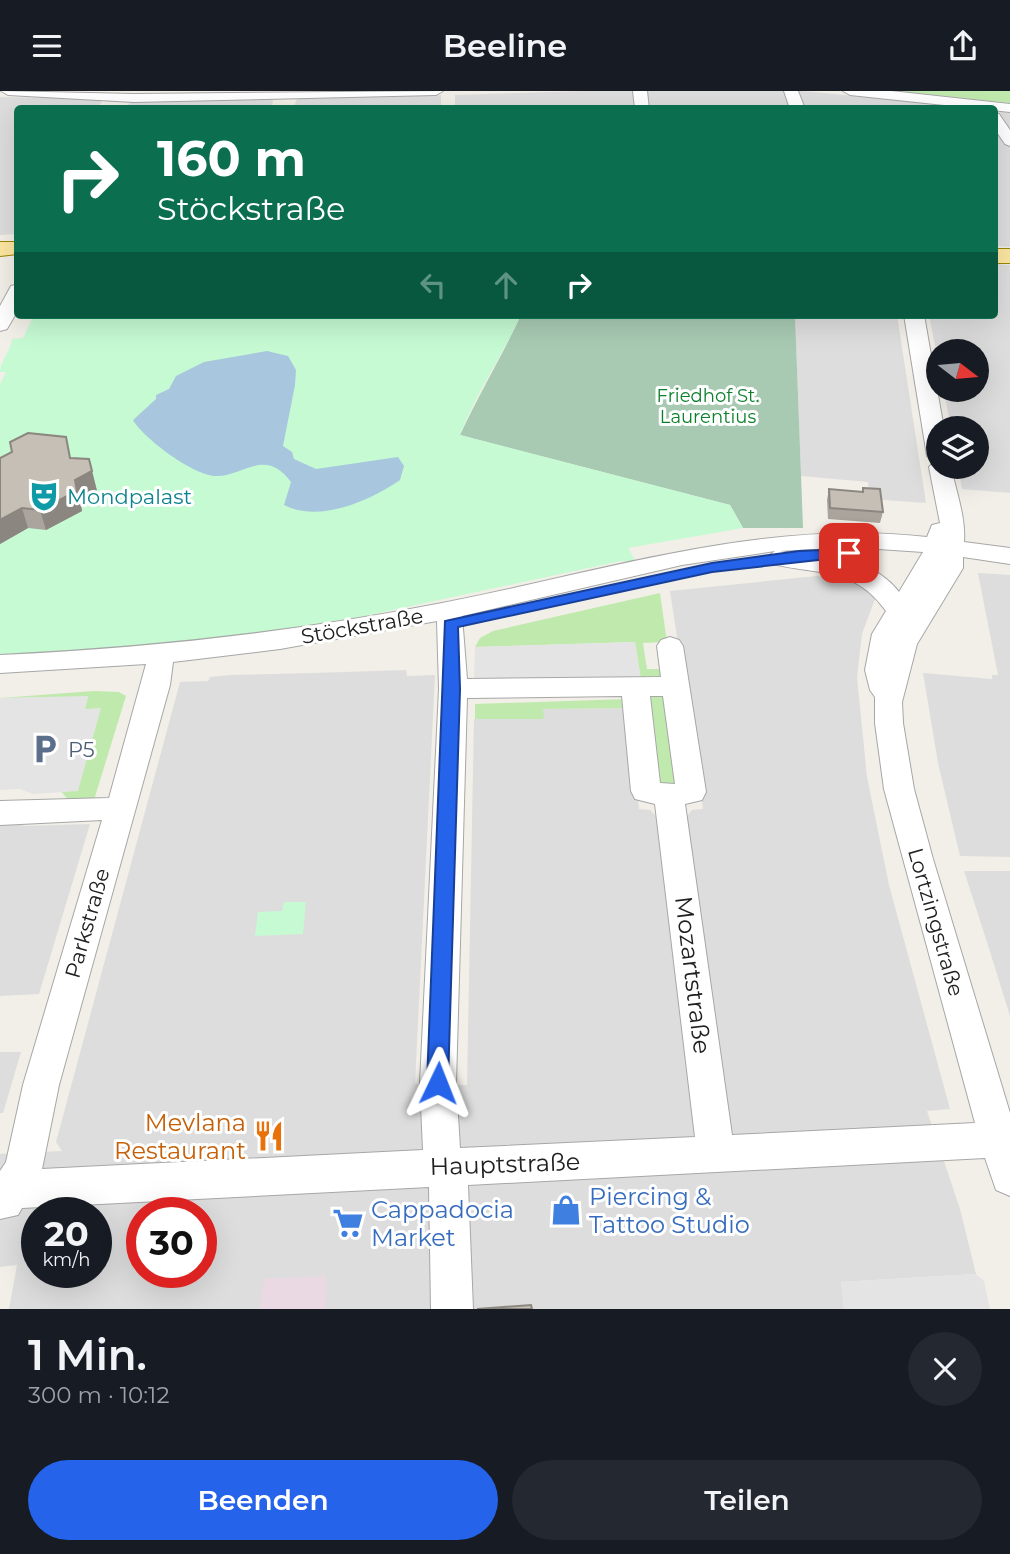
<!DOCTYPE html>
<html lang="de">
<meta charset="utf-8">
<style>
body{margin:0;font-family:Montserrat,sans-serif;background:#242831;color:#f1f3f6;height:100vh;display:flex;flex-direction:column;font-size:26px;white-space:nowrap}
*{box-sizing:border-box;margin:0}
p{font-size:23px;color:#9ea1a6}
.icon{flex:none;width:38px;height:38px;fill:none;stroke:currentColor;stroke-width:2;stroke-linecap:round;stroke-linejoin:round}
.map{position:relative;height:1218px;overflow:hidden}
.side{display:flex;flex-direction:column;background:#171b24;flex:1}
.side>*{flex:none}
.top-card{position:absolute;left:14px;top:14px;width:984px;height:214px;border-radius:7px;box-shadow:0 7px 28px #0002;background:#0b6e4f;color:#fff;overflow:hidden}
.needle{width:46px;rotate:106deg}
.buttons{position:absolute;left:926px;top:248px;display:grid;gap:14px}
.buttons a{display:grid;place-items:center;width:63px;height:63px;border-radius:50%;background:#171b24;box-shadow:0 7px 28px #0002;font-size:35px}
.speed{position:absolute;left:21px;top:1106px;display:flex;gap:14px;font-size:35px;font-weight:700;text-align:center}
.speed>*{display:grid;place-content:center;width:91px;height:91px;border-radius:50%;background:#171b24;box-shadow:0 7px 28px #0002;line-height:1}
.speed small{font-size:18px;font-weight:400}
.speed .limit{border:10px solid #d22;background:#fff;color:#111}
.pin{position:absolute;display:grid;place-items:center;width:60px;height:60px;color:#fff;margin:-30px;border-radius:14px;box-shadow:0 4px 10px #0006}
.me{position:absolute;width:77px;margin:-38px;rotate:2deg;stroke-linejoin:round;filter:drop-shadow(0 0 5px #0008)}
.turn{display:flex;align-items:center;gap:24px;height:147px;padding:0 28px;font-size:32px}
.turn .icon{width:91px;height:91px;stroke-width:2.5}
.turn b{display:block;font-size:49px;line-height:60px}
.lanes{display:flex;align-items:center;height:66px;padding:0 28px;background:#0003;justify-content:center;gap:35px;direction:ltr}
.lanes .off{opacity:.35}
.round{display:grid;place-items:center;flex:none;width:74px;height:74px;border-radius:37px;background:#242831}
.summary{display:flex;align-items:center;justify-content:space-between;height:119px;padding:0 28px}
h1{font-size:42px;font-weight:600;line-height:52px}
.action{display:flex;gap:14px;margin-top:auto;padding:14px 28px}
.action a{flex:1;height:80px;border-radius:42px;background:#2563eb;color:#fff;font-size:28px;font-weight:600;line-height:80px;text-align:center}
.action a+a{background:#242831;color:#f1f3f6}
header{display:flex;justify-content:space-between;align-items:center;height:91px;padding:0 28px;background:#171b24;font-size:32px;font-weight:600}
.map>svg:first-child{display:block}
.residential{fill:#dedddd;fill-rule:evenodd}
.industrial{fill:#ead9e3}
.grass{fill:#c0eaad}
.cemetery{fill:#a8cab3}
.park{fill:#c5fad3}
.parking{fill:#e4e4e4}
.water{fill:#a8c7de}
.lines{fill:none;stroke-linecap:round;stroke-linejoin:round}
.minor-casing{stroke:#a7a7a7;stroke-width:2}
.major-casing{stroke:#9c8600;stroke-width:2}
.minor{fill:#fff;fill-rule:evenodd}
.major{fill:#fce6a1;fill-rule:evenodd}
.wall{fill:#aaa49d}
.shaded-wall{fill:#8b867f}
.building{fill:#c6bfb6;stroke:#8b867f;stroke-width:2}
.route{fill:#2563eb;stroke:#184099;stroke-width:2}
.labels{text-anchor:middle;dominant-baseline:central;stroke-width:6;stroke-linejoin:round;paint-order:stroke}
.far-park-label{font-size:18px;fill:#0c812c;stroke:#fff}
.culture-label{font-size:21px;fill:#0d838f;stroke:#fff;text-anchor:start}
.street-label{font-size:21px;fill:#202020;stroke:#fff}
.service-label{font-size:21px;fill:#4e5e75;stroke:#fff;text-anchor:start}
.near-street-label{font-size:24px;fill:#202020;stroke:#fff}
.near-food-label{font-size:24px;fill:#c56008;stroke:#fff;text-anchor:end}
.near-shop-label{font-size:24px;fill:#366cbe;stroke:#fff;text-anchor:start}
</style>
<header><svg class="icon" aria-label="menu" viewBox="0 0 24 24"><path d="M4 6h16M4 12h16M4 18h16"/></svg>Beeline<svg class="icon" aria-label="share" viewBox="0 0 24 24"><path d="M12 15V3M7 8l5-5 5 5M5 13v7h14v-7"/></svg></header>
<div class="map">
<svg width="1010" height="1218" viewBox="0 0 1010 1218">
<rect width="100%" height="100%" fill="#f1efe7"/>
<g class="residential">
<polygon points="583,0 804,0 974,17 124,18 130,12 270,8 273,9 272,16 294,15 297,8 441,4 441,14 455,14 455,4"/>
<polygon points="0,6 103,8 98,17 18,18 17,143 0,144"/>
<polygon points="994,20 1010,22 1010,156 994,155"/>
<polygon points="994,173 1010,174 1010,402 962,398 958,376 976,376 976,338 951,338 944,299 976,299 976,261 938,261 938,269 929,224 994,224"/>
<polygon points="795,224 897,224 926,412 870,408 868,391 801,385"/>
<polygon points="978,482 1010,484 1010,766 960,765 938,672 923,582 992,588 992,584 998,584"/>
<path d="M817,485L853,489L871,500L875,508L862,543L857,586L867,686L889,794L950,1018L927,1020L960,1118L976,1183L841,1191L844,1218H9L17,1174L0,1176V1063L62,1060L56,1051L180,591L208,590L210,586L231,584L314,582L406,579L407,585L435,584L415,993L467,994L474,628H543V618L628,617L639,718L650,719L657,726L687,725L692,719L703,718L670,500ZM37,1122H96V1181H37ZM142,1122H201V1181H142Z"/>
<polygon points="15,727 24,735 90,733 39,903 0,905 0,728"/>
<polygon points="964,780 1010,780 1010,925 987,851"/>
<polygon points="0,961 21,961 3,1022 0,1022"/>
</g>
<polygon class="industrial" points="326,1185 325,1218 260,1218 264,1188"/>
<g class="grass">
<polygon points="898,0 1010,0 1010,12"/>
<polygon points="660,502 667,551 643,552 647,578 664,578 667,586 641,589 635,551 475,556 480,547 493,540"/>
<polygon points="94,600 119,601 126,605 94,709 68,709 61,700 88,606 0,607"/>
<polygon points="667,603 677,693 660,694 642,604"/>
<polygon points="628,608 628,617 543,618 544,628 475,628 475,613"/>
</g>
<path class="cemetery" d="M521,224H795L803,437H743L730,414L460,344C479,303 502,265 521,224Z"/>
<g class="park">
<path d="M34,224H521C502,265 476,302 460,344L730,414L743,437L628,457L636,471L621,470L332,532L174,556L0,567V293L6,281H0C0,270 11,260 12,248L23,247Z"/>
<polygon points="284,811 306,811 303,843 255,845 258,821 282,820"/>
</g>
<g class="parking">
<polygon points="635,551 641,589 485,593 485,587 474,587 475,556"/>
<polygon points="88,605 85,618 101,617 78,700 33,703 20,698 0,699 0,607"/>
<polygon points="976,1183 984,1190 990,1218 844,1218 841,1191"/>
</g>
<path class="water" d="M267,260L288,265L296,279L295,294L283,355L292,361L294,368L316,378L398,366L404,375L400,389C370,410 319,432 284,414L291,391C265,356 244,385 217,385C195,386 143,347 133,329L156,308V304L169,298L176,285L204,271Z"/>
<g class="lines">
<g class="minor-casing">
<g id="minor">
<polygon points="1,0 134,3 443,0 436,4 134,11 8,4"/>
<polygon points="633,0 647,0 649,18 635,18"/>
<polygon points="784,0 798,0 805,18 790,18"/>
<polygon points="843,0 891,0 1010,13 1010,21 850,4"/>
<polygon points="994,22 999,23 1010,39 1010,55 1005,53 994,37"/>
<polygon points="18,193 18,219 7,238 0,240 0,215 11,195"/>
<path d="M904,224H924L944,338H938V376H951C956,400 966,427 964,451L1010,457V473L963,466V477L917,553L902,611L903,632L914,698L933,768L1010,1022V1105L996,1099L985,1067L468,1094L473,1218H431L429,1096L22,1117L18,1124L0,1128V1080L6,1071L23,994L102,729L0,734V710L109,707L146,573L0,582V564C149,557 296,541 442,512C603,481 761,427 927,446L932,434L940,432L929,376L934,371L927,365ZM849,456L923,461L899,501C871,464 822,467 780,460ZM775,460L766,467L769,472C818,485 853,474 886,520L872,543L865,579L870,599L875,606V632L884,698L975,1032L732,1044L685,713L702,709L706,701L683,555L679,549L670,546L661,549L657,555L661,586L467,588L462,525L682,474ZM437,530L439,598L420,992L423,1059L42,1078L59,994L170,594L173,571L280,558ZM622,605L631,700L635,708L655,713L695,1046L460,1057L456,992L467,607ZM650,605H663L675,693L660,692Z"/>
</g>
</g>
<g class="major-casing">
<g id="major">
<polygon points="0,151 18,151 18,163 0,165"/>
<rect x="994" y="158" width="16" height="14"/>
</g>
</g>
<use href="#minor" class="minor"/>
<use href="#major" class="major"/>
</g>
<g class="wall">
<polygon points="0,367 72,367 89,368 97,400 80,409 82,420 46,439 28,437 0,453"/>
<polygon points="863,397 883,421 880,432 828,428 827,409 829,398 862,401"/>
</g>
<g class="shaded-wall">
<polygon points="89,368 97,400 80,409 82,420 46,439 40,419 75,389"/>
<polygon points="22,417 28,437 0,453 0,429"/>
</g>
<g class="building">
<polygon points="28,342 66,346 70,367 89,368 92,380 75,389 77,400 40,419 22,417 0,429 0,367 12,361 10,351"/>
<polygon points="863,397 880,398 883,421 830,417 829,398 863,401"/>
<polygon points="531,1214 532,1218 477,1218"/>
</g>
<polygon class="route" points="849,458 856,462 854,465 712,481 458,536 460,598 448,992 445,998 438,1001 431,998 427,992 445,530 712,472 799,460"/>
<defs>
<g id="theatre-bare" transform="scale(2.415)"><path d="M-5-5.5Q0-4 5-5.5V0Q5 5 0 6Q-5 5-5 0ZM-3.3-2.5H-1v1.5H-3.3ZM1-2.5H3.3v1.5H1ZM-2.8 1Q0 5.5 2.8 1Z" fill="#0f9aa8" stroke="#fff" stroke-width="2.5" paint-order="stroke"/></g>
<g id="parking-bare" transform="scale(2.415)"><path d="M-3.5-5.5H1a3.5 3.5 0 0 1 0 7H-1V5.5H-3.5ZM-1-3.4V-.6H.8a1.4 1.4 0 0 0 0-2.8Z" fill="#5c6f8a" stroke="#fff" stroke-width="2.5" paint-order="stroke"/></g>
<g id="restaurant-bare" transform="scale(2.415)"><path d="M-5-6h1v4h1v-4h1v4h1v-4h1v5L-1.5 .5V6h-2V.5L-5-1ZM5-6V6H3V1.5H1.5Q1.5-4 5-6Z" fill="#e8710a" stroke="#fff" stroke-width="2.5" paint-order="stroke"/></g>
<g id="shop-bare" transform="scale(2.415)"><path d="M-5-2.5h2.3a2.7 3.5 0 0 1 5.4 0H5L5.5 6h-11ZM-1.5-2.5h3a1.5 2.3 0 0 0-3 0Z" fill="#3f7fe0" stroke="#fff" stroke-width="2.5" paint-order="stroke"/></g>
<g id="supermarket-bare" transform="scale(2.415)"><path d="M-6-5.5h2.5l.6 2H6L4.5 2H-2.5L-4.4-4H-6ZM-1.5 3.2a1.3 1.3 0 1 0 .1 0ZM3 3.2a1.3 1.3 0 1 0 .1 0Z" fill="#3f7fe0" stroke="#fff" stroke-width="2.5" paint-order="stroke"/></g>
</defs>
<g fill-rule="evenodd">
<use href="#theatre-bare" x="44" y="405"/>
<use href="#parking-bare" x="45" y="658"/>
<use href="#restaurant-bare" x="269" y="1045"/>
<use href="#shop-bare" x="566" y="1119"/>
<use href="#supermarket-bare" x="348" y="1132"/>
</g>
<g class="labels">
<g class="far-park-label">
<text x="708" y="305">Friedhof St.<tspan x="708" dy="21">Laurentius</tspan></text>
</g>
<g class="culture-label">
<text x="67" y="405">Mondpalast</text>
</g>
<g class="street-label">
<text transform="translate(362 535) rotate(-10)">Stöckstraße</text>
<text transform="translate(936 831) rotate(74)">Lortzingstraße</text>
<text transform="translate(87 832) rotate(-74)">Parkstraße</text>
</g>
<g class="service-label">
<text x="68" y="658">P5</text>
</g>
<g class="near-street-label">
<text transform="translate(693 884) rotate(83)">Mozartstraße</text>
<text transform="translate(505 1073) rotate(-2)">Hauptstraße</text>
</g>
<g class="near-food-label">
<text x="246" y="1031">Mevlana<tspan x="246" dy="28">Restaurant</tspan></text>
</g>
<g class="near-shop-label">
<text x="589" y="1105">Piercing &amp;<tspan x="589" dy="28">Tattoo Studio</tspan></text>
<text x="371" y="1118">Cappadocia<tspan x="371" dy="28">Market</tspan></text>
</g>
</g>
</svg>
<div class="buttons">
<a><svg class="needle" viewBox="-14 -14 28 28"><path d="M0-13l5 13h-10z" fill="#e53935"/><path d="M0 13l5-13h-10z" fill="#9ea1a6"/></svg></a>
<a><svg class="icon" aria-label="layers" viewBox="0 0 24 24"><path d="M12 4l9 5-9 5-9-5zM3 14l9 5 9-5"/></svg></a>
</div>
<div class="speed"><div>20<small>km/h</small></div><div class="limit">30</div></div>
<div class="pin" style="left:849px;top:462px;background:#d93025"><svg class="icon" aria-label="arrive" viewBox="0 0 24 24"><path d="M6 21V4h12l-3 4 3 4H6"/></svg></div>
<svg class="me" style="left:438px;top:992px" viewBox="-20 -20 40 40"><path d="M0-17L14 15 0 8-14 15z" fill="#2563eb" stroke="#fff" stroke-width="4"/></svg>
<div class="top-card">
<div class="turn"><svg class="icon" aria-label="right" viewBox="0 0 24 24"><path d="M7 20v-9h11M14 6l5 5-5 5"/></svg><div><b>160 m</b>Stöckstraße</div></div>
<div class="lanes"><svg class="icon off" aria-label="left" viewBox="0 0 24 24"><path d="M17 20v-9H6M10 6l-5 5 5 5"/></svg><svg class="icon off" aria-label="ahead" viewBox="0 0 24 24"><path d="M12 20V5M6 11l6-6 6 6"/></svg><svg class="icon" aria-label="right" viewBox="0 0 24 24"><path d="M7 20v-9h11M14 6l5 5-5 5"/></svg></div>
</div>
</div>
<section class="side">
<div class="summary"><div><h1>1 Min.</h1><p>300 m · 10:12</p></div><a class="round"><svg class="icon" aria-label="close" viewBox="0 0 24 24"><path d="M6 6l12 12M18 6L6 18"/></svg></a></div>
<div class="action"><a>Beenden</a><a>Teilen</a></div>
</section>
